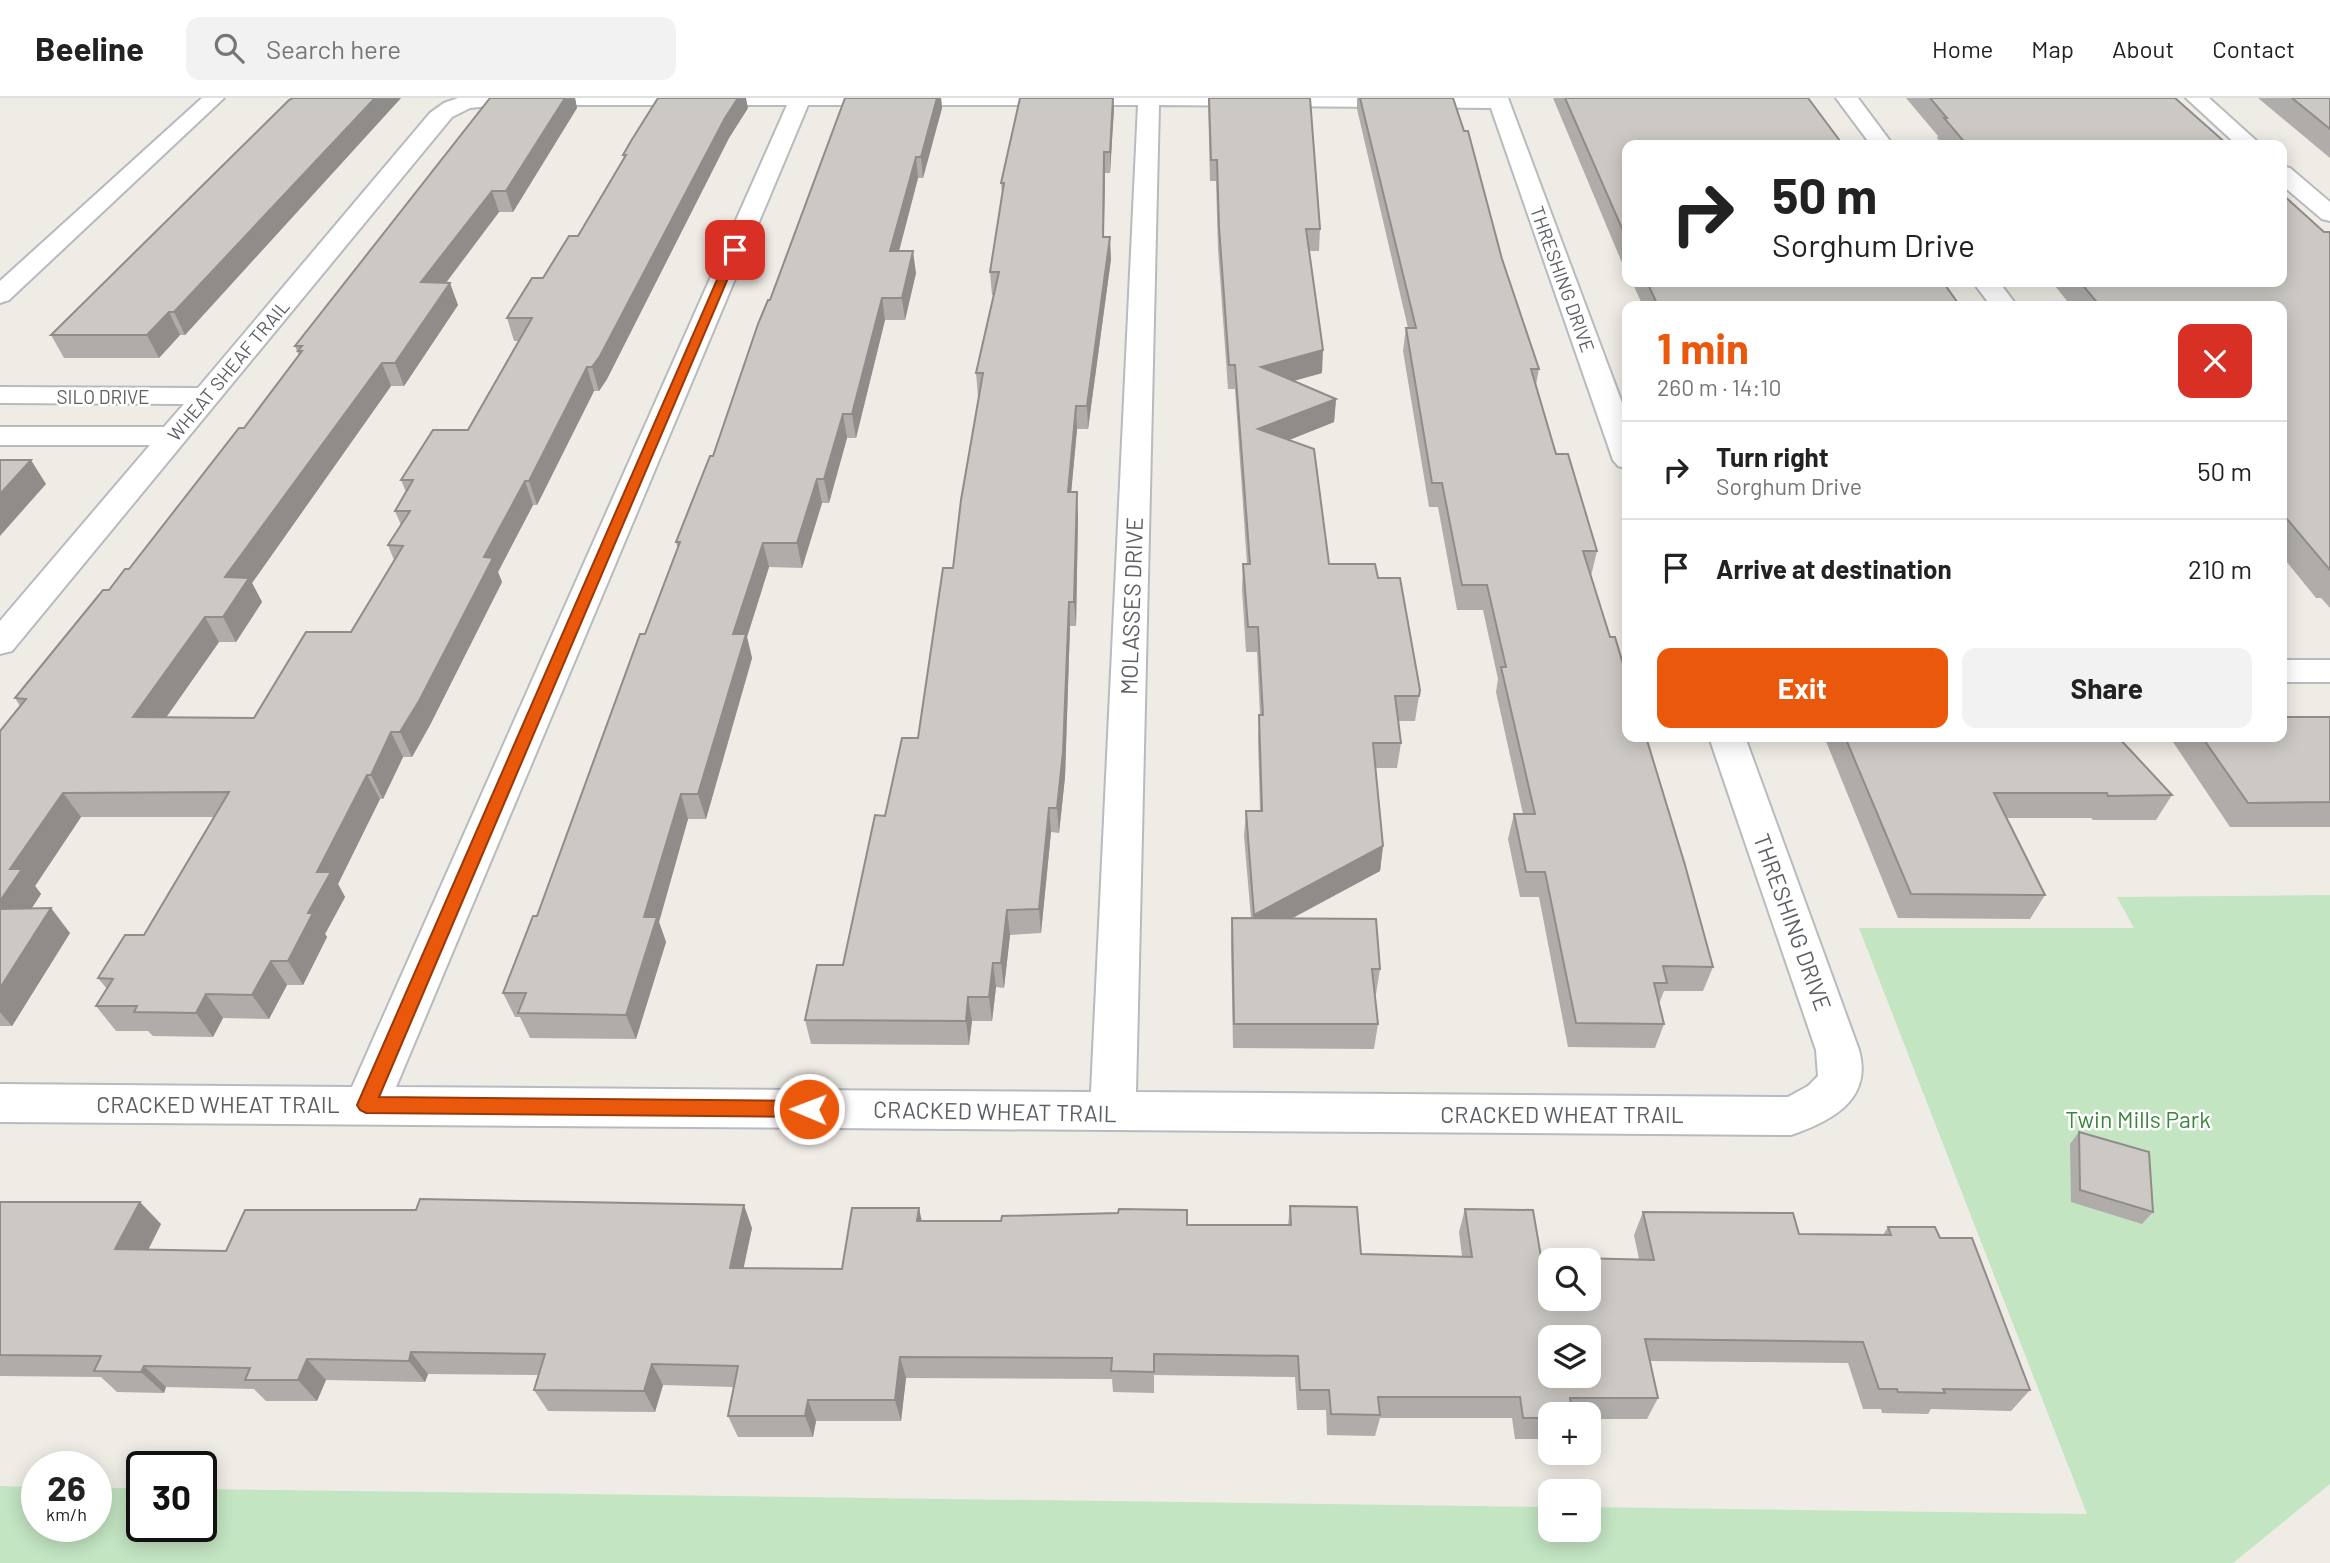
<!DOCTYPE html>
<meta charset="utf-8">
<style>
body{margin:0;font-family:Barlow,sans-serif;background:#f2f2f2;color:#222;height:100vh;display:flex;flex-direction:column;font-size:26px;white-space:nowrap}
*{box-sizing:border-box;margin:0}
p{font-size:23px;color:#767676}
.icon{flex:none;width:38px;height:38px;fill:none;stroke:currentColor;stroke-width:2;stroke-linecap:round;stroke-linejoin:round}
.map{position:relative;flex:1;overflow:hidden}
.panel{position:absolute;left:1622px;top:203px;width:665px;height:441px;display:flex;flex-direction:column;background:#fff;border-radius:14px;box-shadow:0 4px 18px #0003}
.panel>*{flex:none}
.guide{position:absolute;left:1622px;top:42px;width:665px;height:147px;border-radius:14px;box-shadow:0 4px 18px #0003;background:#fff;color:#222;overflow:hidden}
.buttons{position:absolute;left:1538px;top:1150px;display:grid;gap:14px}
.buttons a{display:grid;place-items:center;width:63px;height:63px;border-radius:14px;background:#fff;box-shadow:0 4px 18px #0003;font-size:35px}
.speed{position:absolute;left:21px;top:1353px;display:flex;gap:14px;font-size:35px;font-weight:700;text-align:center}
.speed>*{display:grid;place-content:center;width:91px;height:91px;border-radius:50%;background:#fff;box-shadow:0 4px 18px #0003;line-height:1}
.speed small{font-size:18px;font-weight:400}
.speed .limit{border:4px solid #111;border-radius:10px;background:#fff;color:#111}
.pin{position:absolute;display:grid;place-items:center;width:60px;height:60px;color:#fff;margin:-30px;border-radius:14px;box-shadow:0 4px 10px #0006}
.me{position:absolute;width:77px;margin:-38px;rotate:271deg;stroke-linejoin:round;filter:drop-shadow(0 0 5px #0008)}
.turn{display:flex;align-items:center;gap:24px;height:147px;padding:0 35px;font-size:32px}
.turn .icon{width:91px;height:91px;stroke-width:2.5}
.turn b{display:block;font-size:49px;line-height:60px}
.round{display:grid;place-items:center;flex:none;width:74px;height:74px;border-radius:14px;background:#f2f2f2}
.overview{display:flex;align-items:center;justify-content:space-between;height:119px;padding:0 35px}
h1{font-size:42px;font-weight:700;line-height:52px;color:#ea580c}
.action{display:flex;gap:14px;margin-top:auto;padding:14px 35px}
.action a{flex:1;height:80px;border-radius:14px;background:#ea580c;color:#fff;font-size:28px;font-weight:700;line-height:80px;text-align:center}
.action a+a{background:#f2f2f2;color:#222}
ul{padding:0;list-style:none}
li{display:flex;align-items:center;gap:21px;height:98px;padding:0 35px;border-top:2px solid #e0e0e0}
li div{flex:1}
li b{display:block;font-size:26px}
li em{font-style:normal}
header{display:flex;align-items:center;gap:42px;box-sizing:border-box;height:98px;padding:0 35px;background:#fff;border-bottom:2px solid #e0e0e0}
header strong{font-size:33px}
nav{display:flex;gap:38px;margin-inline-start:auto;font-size:24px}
.search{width:490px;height:63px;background:#f2f2f2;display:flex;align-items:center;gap:18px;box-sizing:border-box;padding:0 24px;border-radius:14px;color:#767676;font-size:26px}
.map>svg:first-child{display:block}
.green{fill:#c3e5c2}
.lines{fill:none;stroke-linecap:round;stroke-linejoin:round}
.minor-casing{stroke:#b7babe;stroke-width:4}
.secondary-casing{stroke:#b6b9be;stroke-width:4}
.minor{fill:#fff;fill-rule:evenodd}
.secondary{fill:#fff;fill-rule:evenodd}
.wall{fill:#afaca9}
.shaded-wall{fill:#8f8c89}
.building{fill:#ccc8c4;stroke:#8f8c89;stroke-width:2;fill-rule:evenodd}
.route{fill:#ea580c;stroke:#983908;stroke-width:2}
.labels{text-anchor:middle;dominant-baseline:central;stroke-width:5;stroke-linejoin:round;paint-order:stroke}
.far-street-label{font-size:19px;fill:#5c6064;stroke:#fff}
.street-label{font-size:23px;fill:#5c6064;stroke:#fff}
.park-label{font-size:23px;fill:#39863b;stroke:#fff}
</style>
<header>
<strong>Beeline</strong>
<div class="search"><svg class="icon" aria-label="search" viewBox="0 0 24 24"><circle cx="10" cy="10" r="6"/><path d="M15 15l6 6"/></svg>Search here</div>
<nav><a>Home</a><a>Map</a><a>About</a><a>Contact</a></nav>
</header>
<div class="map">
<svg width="2330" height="1465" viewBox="0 0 2330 1465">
<rect width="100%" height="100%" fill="#eeece4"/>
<polygon class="green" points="2330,797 2330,1386 2233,1465 0,1465 0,1388 37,1389 37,1428 96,1428 96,1390 142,1390 142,1428 201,1428 201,1391 1550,1409 1550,1432 1589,1432 1589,1409 2087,1416 1859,830 2134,830 2117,799"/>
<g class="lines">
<g class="minor-casing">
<g id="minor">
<path d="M458,0H1508L1628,321V371L1618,368L1613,362L1491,10L1159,7L1136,994L1788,999L1808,988L1818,978L1816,952L1709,639H1745L1859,952C1873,1002 1831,1023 1791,1037L0,1024V986L352,989L787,7H498L470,10L452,19L12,553L0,556V523L150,347H0V329H164L184,306L0,305V289L198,290L430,15L444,5ZM808,7H1138L1091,994L396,989Z"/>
<polygon points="1836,0 1858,0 1893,47 1871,47"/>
<polygon points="2186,0 2209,0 2261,47 2237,47"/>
<polygon points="2282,68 2290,70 2330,104 2330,123 2322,121 2282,87"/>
<polygon points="1973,184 1999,184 2017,208 1991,208"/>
<rect x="2282" y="562" width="48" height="22"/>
</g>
</g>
<g class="secondary-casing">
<polygon id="secondary" points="202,0 224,0 9,202 0,205 0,183"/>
</g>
<use href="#minor" class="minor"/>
<use href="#secondary" class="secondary"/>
</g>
<g class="wall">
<polygon points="293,0 401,0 185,237 180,237 159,260 64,260 51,237"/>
<polygon points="490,0 575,0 577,10 513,114 499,114 446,185 458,207 404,288 391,288 252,485 262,504 236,544 219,544 166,619 254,620 351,534 394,462 388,447 401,427 395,413 406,394 401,382 468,332 519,243 514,243 507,220 543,180 578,138 624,60 623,57 748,10 729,40 607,281 599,293 594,293 537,407 533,407 498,474 502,484 430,627 412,659 403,659 383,701 380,701 338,786 345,799 325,836 327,839 303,887 287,887 269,921 223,920 213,939 153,938 148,933 116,933 96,908 107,891 98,880 144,837 215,719 81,719 35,788 41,796 32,810 70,835 12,928 0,928 0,633 20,608 15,600 109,492 129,471 244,330 299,258 295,248"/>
<polygon points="845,0 941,0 942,10 923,80 918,80 899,153 916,175 905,222 885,222 856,340 847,340 829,405 822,405 802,470 769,469 747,539 752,560 706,721 688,721 659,824 666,844 636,941 530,940 520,919 515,919 503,895 537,818 678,451 676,444 713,358"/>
<polygon points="1208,0 1320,131 1319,153 1309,153 1322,275 1294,283 1336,301 1334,324 1289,342 1329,466 1378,480 1419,598 1415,623 1398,623 1401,645 1397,670 1375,670 1383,748 1380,773 1291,821 1380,871 1376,896 1375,896 1378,926 1374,951 1233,950 1231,845 1232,820 1251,820 1244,738 1246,713 1260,713 1258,642 1259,617 1260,617 1257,554 1246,554 1242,491 1243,466 1247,466 1235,291 1228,291 1218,151 1216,83 1210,83"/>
<polygon points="1357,0 1453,0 1502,161 1539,271 1536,287 1556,356 1597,453 1591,478 1628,639 1713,869 1703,893 1664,893 1659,906 1664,926 1655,950 1568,949 1539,799 1520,799 1508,741 1514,716 1523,716 1496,594 1498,581 1483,512 1457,512 1438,409 1429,409 1403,253 1406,230 1408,230 1357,11"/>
<polygon points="1553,0 1808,0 1628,47 1628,172 1625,172"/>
<polygon points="1906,0 2175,0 2228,47 1943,47 1937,40 1938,38"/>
<polygon points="2258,0 2330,0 2330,60"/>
<polygon points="1114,10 1110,75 1105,75 1104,139 1111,161 1088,331 1077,331 1071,394 1078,418 1076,528 1070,528 1065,679 1059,735 1051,734 1041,835 1010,837 1004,890 996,889 992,923 972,923 969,947 811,946 805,922 843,867 885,718 918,640 953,470 979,298 978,298 976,275 994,197 992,197 990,174 1002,95 1001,85"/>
<polygon points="2324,134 2330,134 2330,510 2321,500 2316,500 2282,458 2282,208 2071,208 2052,184 2282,184"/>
<polygon points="1632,184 1943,184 1960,208 1643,208"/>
<polygon points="2330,619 2330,729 2230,729 2173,644 2176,639 2282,639"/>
<polygon points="1826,639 1977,639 1978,640 2118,639 2172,697 2156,722 2093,722 2091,720 2006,720 2045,797 2030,821 1898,820 1825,641"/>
<polygon points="2079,1034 2153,1114 2142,1126 2071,1104 2070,1046"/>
<polygon points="0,1104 161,1126 148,1152 226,1153 752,1130 743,1170 842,1171 921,1123 1187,1127 1288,1127 1290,1108 1361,1156 1462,1158 1459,1134 1465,1111 1541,1159 1639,1161 1634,1137 1643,1114 1799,1136 1883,1137 1888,1129 1940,1140 2030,1292 2011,1313 1931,1311 1928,1316 1882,1315 1881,1311 1863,1311 1848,1265 1649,1263 1658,1300 1647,1321 1589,1321 1589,1316 1550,1316 1550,1341 1515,1341 1512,1320 1380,1320 1375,1338 1327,1337 1326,1312 1297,1312 1295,1279 1154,1277 1154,1295 1113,1294 1112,1281 906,1280 901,1323 816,1323 813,1339 738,1339 728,1318 734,1289 663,1287 655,1314 548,1313 534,1292 539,1277 428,1276 425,1284 326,1282 317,1303 266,1303 254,1291 166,1289 164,1295 117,1294 101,1279 0,1278"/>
</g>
<g class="shaded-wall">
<polygon points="375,0 401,0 185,237 174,214"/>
<polygon points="565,0 575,0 577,10 513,114 506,93"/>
<polygon points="738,0 746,0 748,10 729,40 607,281 599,293 592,269 725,20"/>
<polygon points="937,0 941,0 942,10 923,80 921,59"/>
<polygon points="1113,0 1114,10 1110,75 1110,54"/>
<polygon points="1104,54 1105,75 1103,161 1103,139"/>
<polygon points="916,59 918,80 893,176 890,153"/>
<polygon points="492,93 499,114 429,207 421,184"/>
<polygon points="1110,139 1111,161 1088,331 1087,308"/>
<polygon points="913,153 916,175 905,222 902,200"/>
<polygon points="450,185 458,207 404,288 395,265"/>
<polygon points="882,200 885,222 856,340 852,316"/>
<polygon points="169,214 180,237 159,260 147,237"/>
<polygon points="1323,252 1322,275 1260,292 1261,269"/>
<polygon points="382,265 391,288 252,485 262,504 236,544 223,519 225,479"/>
<polygon points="587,269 594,293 537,407 529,383"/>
<polygon points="1336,301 1334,324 1257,355 1258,331"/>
<polygon points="1076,308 1077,331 1069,418 1068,394"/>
<polygon points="843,316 847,340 829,405 824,381"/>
<polygon points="31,362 46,386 0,438 0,396"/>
<polygon points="817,381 822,405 802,470 797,445"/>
<polygon points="525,383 533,407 498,474 502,484 430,627 412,659 400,634 484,459"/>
<polygon points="1077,394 1078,418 1076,528 1074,504"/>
<polygon points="763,445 769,469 747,539 752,560 706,721 698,696 733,536"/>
<polygon points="1069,504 1070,528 1065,679 1059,735 1057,710"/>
<polygon points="205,519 219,544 149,644 133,619"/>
<polygon points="391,634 403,659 383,701 371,677"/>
<polygon points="367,677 380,701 338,786 345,799 325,836 327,839 303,887 288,863 308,815 317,774"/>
<polygon points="63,695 81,719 35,788 41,796 15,835 0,817 0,803 10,771"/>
<polygon points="681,696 688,721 659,824 666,844 636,941 626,917 644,819"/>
<polygon points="1049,710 1051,734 1041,835 1039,811"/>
<polygon points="1383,748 1380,773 1253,841 1254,817"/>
<polygon points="51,810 70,835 12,928 0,914 0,890"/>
<polygon points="1007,812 1010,837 1004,890 1001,865"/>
<polygon points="271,863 287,887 269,921 252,897"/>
<polygon points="993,865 996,889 992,923 989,899"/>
<polygon points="206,896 223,920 213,939 196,915"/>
<polygon points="968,899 972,923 969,947 966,923"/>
<polygon points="140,1104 161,1126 137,1174 115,1151"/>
<polygon points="744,1107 752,1130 739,1192 730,1170"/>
<polygon points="919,1110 924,1133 917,1123"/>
<polygon points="411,1254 428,1276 425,1284 409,1263"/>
<polygon points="900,1259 906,1280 901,1323 895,1302"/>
<polygon points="307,1261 326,1282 317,1303 298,1282"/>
<polygon points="652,1266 663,1287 655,1314 644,1293"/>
<polygon points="144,1268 166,1289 164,1295 141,1274"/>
<polygon points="808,1302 816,1323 813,1339 805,1318"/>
</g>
<g class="building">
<polygon points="293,0 375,0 174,214 169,214 147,237 51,237 289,2"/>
<polygon points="490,0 565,0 506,93 492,93 421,184 450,185 395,265 382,265 225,479 249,480 223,519 205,519 133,619 254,620 306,534 351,534 403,448 388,447 410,413 395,413 413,382 401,382 433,332 468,332 532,220 507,220 532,180 543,180 569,138 578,138 626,57 623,57 631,43 658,0 738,0 725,20 600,258 592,269 587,269 529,383 525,383 484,459 493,460 419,603 400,634 391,634 371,677 367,677 317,774 331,774 308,815 313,815 288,863 271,863 252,897 206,896 196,915 134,914 137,908 96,908 113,881 98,880 125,837 144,837 229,694 63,695 10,771 22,771 0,803 0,633 26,601 15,600 103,492 109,492 125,471 129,471 239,330 244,330 302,253 298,253 302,248 295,248"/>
<polygon points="845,0 937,0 921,59 916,59 890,153 913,153 902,200 882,200 852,316 843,316 824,381 817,381 797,445 763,445 733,536 746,536 698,696 681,696 644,819 657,819 626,917 518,915 526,895 503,895 533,818 537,818 640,536 645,536 680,444 676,444 710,358 713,358 758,226 768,202 770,202"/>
<polygon points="1020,0 1113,0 1110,54 1104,54 1103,139 1110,139 1087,308 1076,308 1068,394 1077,394 1074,504 1069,504 1063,654 1057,710 1049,710 1039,811 1007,812 1001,865 993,865 989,899 968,899 966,923 805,922 817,867 843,867 875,717 885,718 902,640 918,640 943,470 953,470 961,402 983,275 976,275 999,174 990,174 1004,85 1001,85"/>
<polygon points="1209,0 1310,0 1320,131 1306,131 1323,252 1261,269 1336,301 1258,331 1314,351 1329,466 1375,466 1378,480 1400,480 1420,592 1419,598 1395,598 1401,645 1373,645 1383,748 1254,817 1246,713 1262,713 1259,617 1263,617 1258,529 1248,529 1243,466 1250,466 1235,267 1229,267 1219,129 1217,62 1211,62"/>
<polygon points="1360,0 1453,0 1464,33 1468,33 1502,161 1539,271 1531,271 1556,356 1568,356 1597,453 1583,453 1610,539 1615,539 1628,583 1628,639 1646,639 1685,767 1713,869 1663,868 1667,885 1654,885 1664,926 1576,925 1545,774 1526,774 1514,716 1535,716 1501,569 1506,569 1487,487 1462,487 1442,385 1432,385 1406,230 1416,230"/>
<polygon points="1565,0 1808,0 1843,47 1628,47 1628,144"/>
<polygon points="1930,0 2175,0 2228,47 1967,47 1944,20 1947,20"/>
<polygon points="2292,0 2330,0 2330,31"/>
<polygon points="2282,96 2324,134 2330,134 2330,472 2282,415 2282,208 2100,208 2080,184 2282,184"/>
<polygon points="1647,184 1943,184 1960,208 1658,208"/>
<polygon points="0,362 31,362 0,396"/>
<polygon points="2282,619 2330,619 2330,704 2248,705 2202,639 2282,639"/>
<polygon points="1845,639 1977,639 1978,640 2072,640 2071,639 2118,639 2172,697 2108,698 2107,695 1994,695 2045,797 1911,796"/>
<polygon points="51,810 0,890 0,811"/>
<polygon points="1232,820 1376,821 1380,871 1372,871 1378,926 1234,926"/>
<polygon points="2079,1034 2149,1054 2153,1114 2080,1092"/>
<path d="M420,1101L744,1107L730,1170L842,1171L852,1110H919L917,1123H1001L1002,1118L1118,1115L1119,1111L1187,1112V1127H1291L1290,1108L1357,1109L1361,1156L1472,1159L1465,1111L1533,1112L1541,1159L1654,1162L1643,1114L1793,1115L1799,1136L1891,1137L1888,1129H1935L1940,1140H1972L2030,1292L1943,1291L1945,1295L1898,1294L1897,1291H1879L1863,1244L1645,1241L1658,1300H1570L1573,1316H1550V1320H1523L1520,1299H1378L1380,1317L1331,1316L1329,1292H1300L1298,1258L1154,1256V1274L1111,1273L1112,1260L900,1259L895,1302H808L805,1318H728L738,1268L652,1266L644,1293L534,1292L545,1256L411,1254L409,1263L307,1261L298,1282H245L250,1270L144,1268L141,1274L94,1273L101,1258L0,1257V1104H140L115,1151L226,1153L245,1112H416ZM1550,1162H1589V1200H1550ZM1550,1239H1589V1278H1550Z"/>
</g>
<polygon class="route" points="735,149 740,152 379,999 809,1003 816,1006 818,1011 816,1017 809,1019 366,1015 360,1012 357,1007 730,152"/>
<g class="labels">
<g class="far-street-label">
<text transform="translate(1563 181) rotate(70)">THRESHING DRIVE</text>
<text transform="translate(228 272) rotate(-50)">WHEAT SHEAF TRAIL</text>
<text x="103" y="298">SILO DRIVE</text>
</g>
<g class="street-label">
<text transform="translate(1131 508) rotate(-88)">MOLASSES DRIVE</text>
<text transform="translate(1793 824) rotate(70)">THRESHING DRIVE</text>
<text x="218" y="1006">CRACKED WHEAT TRAIL</text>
<text transform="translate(995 1013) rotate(1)">CRACKED WHEAT TRAIL</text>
<text x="1562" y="1016">CRACKED WHEAT TRAIL</text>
</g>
<g class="park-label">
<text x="2138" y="1021">Twin Mills Park</text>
</g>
</g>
</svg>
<div class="buttons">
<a><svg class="icon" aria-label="search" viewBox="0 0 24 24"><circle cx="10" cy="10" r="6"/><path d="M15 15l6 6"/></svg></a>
<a><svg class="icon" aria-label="layers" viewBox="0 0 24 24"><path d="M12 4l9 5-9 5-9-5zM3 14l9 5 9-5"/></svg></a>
<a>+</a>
<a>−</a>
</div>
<div class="speed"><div>26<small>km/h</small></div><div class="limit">30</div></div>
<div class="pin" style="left:735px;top:152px;background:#d93025"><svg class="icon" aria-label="arrive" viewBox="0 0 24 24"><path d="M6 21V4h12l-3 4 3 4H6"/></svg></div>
<svg class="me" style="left:809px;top:1011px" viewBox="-20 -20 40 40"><circle r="17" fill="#ea580c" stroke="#fff" stroke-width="3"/><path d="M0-11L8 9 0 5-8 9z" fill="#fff"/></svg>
<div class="guide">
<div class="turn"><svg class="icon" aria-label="right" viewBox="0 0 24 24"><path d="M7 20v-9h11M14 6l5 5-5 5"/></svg><div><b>50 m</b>Sorghum Drive</div></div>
</div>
<section class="panel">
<div class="overview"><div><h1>1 min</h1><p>260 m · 14:10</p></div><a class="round" style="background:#d93025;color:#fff"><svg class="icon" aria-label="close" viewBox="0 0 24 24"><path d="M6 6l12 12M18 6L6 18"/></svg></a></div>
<ul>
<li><svg class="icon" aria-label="right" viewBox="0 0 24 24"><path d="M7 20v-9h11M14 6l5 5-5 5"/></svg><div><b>Turn right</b><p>Sorghum Drive</p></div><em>50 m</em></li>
<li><svg class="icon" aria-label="arrive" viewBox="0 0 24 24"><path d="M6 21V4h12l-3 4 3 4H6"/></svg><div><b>Arrive at destination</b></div><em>210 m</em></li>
</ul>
<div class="action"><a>Exit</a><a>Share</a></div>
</section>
</div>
